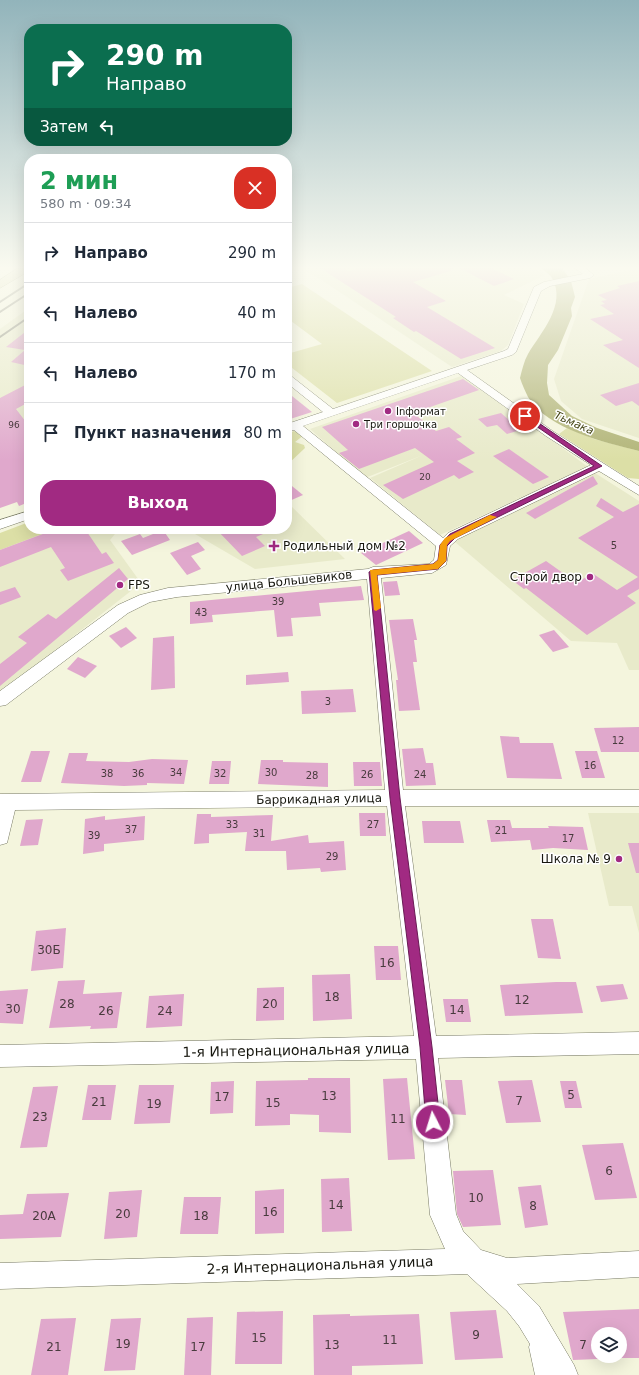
<!DOCTYPE html>
<html lang="ru">
<meta charset="utf-8">
<style>
body{margin:0;font-family:"DejaVu Sans",sans-serif;background:#f6f6f7;color:#1f2937;height:100vh;display:flex;flex-direction:column;font-size:15px;white-space:nowrap}
*{box-sizing:border-box;margin:0}
p{font-size:13px;color:#747a83}
.icon{flex:none;width:22px;height:22px;fill:none;stroke:currentColor;stroke-width:2;stroke-linecap:round;stroke-linejoin:round}
.map{position:relative;flex:1;overflow:hidden}
.sheet{position:absolute;left:24px;top:154px;width:268px;height:380px;display:flex;flex-direction:column;background:#fff;border-radius:16px;box-shadow:0 4px 16px #0002}
.sheet>*{flex:none}
.top-card{position:absolute;left:24px;top:24px;width:268px;height:122px;border-radius:16px;box-shadow:0 4px 16px #0002;background:#0b6e4f;color:#fff;overflow:hidden}
.buttons{position:absolute;left:591px;top:1327px;display:grid;gap:8px}
.buttons a{display:grid;place-items:center;width:36px;height:36px;border-radius:50%;background:#fff;box-shadow:0 4px 16px #0002;font-size:20px}
.pin{position:absolute;display:grid;place-items:center;width:34px;height:34px;color:#fff;margin:-17px;border:2px solid #fff;border-radius:50%;box-shadow:0 1px 4px #0007}
.me{position:absolute;width:44px;margin:-22px;rotate:355deg;stroke-linejoin:round;filter:drop-shadow(0 0 3px #0008)}
.turn{display:flex;align-items:center;gap:14px;height:84px;padding:0 16px;font-size:18px}
.turn .icon{width:52px;height:52px;stroke-width:2.5}
.turn b{display:block;font-size:28px;line-height:34px}
.then{display:flex;align-items:center;height:38px;padding:0 16px;background:#0003;gap:8px;font-size:15px}
.round{display:grid;place-items:center;flex:none;width:42px;height:42px;border-radius:16px;background:#f6f6f7}
.summary{display:flex;align-items:center;justify-content:space-between;height:68px;padding:0 16px}
h1{font-size:24px;font-weight:600;line-height:30px;color:#1e9e55}
.button{display:flex;gap:8px;margin-top:auto;padding:8px 16px}
.button a{flex:1;height:46px;border-radius:16px;background:#a12a82;color:#fff;font-size:16px;font-weight:600;line-height:46px;text-align:center}
ul{padding:0;list-style:none}
li{display:flex;align-items:center;gap:12px;height:60px;padding:0 16px;border-top:1px solid #e0e1e3}
li div{flex:1}
li b{display:block;font-size:15px}
li em{font-style:normal}
.map>svg:first-child{display:block}
.built{fill:#e8eaca}
.green{fill:#dcdfa6}
.water{fill:#b1b477}
.building{fill:#e0a8cc}
.lines{fill:none;stroke-linecap:round;stroke-linejoin:round}
.minor-casing{stroke:#797b65;stroke-width:1}
.major-casing{stroke:#848655;stroke-width:1}
.minor{fill:#fff;fill-rule:evenodd}
.major{fill:#d9dab0;fill-rule:evenodd}
.rail{stroke:#818272;stroke-width:2}
.route{fill:#a12a82;stroke:#691b54}
.slow{fill:#f59e0b}
.poi-dot{fill:#a12a82;stroke:#fff;stroke-width:1.5}
.labels{text-anchor:middle;dominant-baseline:central;stroke-width:3;stroke-linejoin:round;paint-order:stroke}
.far-number-label{font-size:9px;fill:#493b3e}
.far-poi-label{font-size:10px;fill:#17170f;stroke:#fff;text-anchor:start}
.number-label{font-size:10px;fill:#493b3e}
.far-water-label{font-size:11px;font-style:italic;fill:#454617;stroke:#fff}
.poi-label{font-size:12px;fill:#17170f;stroke:#fff;text-anchor:start}
.street-label{font-size:12px;fill:#17170f;stroke:#fff}
.near-number-label{font-size:12px;fill:#493b3e}
.near-street-label{font-size:14px;fill:#17170f;stroke:#fff}
</style>
<div class="map">
<svg width="639" height="1375" viewBox="0 0 639 1375">
<rect width="100%" height="100%" fill="#f4f5dd"/>
<g class="built">
<polygon points="300,268 534,268 545,275 504,295 524,304 508,345 501,351 452,367 320,279"/>
<polygon points="639,268 639,438 582,419 561,401 554,379 589,279"/>
<polygon points="29,308 29,434 0,443 0,329"/>
<polygon points="464,375 588,467 520,500 513,495 518,499 440,535 370,478 423,455 365,478 310,429"/>
<polygon points="595,473 639,501 639,670 629,670 617,643 571,641 455,542 464,535"/>
<polygon points="287,502 345,559 255,569 195,534 191,529 287,529"/>
<polygon points="46,529 119,529 110,540 141,583 0,694 0,550 46,532"/>
<polygon points="588,813 639,813 639,933 632,906 609,906"/>
</g>
<g class="green">
<polygon points="302,284 432,371 337,403 287,364 287,354 322,344 287,318 287,288"/>
<polygon points="567,428 594,439 639,451 639,479 628,478 559,434"/>
<polygon points="294,431 304,435 295,442 304,445 305,448 287,465 287,434"/>
<polygon points="29,522 29,529 39,529 42,534 0,550 0,533"/>
</g>
<path class="water" d="M541,268H562L571,281L575,297L571,308L572,316L558,350L548,365L547,383L549,395L572,416L597,428L639,442V451C605,442 548,430 528,397C525,391 522,384 520,378C522,370 524,361 528,354C541,332 567,305 552,278C550,274 544,271 541,268Z"/>
<g class="building">
<polygon points="320,268 344,268 348,271 360,268 451,268 451,271 413,282 446,301 427,307 495,348 461,359 416,331 414,332 393,318 396,317"/>
<polygon points="459,268 491,268 514,279 494,286"/>
<polygon points="639,281 639,368 603,345 623,340 590,319 614,314 600,305 605,304 601,301 607,300 598,295 620,288 617,286"/>
<polygon points="29,329 29,366 11,362 25,350 6,347"/>
<polygon points="463,379 479,390 413,413 436,431 449,427 462,437 456,439 475,453 457,461 474,472 459,479 454,475 403,499 383,485 434,462 415,448 359,469 339,453 348,450 322,427"/>
<polygon points="29,383 29,402 16,409 29,426 29,502 19,506 17,502 0,508 0,398"/>
<polygon points="639,383 639,406 632,401 616,406 600,395"/>
<polygon points="287,392 312,412 287,420"/>
<polygon points="501,413 520,430 507,434 497,425 487,427 478,419"/>
<polygon points="509,449 549,477 533,484 493,456"/>
<polygon points="593,476 598,484 535,519 526,513"/>
<polygon points="287,482 303,495 287,502"/>
<polygon points="601,498 623,512 639,504 639,589 627,596 636,603 587,635 526,588 524,589 512,580 546,561 577,583 592,573 617,590 638,577 578,538 614,517 596,506"/>
<polygon points="56,529 85,529 102,554 106,552 114,563 68,581 60,570 65,568 51,547 0,567 0,550"/>
<polygon points="216,529 275,529 256,537 265,546 242,556"/>
<polygon points="163,530 170,540 132,555 121,541 140,534 143,538"/>
<polygon points="409,531 423,543 376,565 361,553"/>
<polygon points="198,542 205,550 191,556 201,569 187,575 170,553"/>
<polygon points="119,568 128,579 0,686 0,664 27,643 18,637 48,614 56,619"/>
<polygon points="397,581 400,595 385,596 383,582"/>
<polygon points="361,586 364,600 319,603 321,616 291,618 293,636 277,637 274,610 212,615 213,622 190,624 190,602"/>
<polygon points="15,587 21,597 0,605 0,592"/>
<polygon points="413,619 417,640 414,640 417,662 413,662 420,710 399,711 396,680 398,680 389,620"/>
<polygon points="126,627 137,638 121,648 109,636"/>
<polygon points="554,630 569,647 553,652 539,635"/>
<polygon points="174,636 175,688 151,690 153,638"/>
<polygon points="78,657 97,666 85,678 67,669"/>
<polygon points="288,672 289,682 246,685 246,675"/>
<polygon points="353,689 356,712 302,714 301,691"/>
<polygon points="639,727 639,752 601,752 594,728"/>
<polygon points="500,736 519,737 520,743 553,743 562,779 507,778"/>
<polygon points="423,748 426,763 433,763 436,785 406,786 402,749"/>
<polygon points="31,751 50,751 41,782 21,782"/>
<polygon points="575,751 597,751 605,778 582,778"/>
<polygon points="69,753 88,753 86,761 129,762 152,759 188,760 184,784 147,783 147,785 124,786 61,783"/>
<polygon points="261,760 283,760 283,762 328,763 328,787 258,784"/>
<polygon points="212,761 231,761 229,784 209,784"/>
<polygon points="353,762 380,762 382,786 354,786"/>
<polygon points="359,813 385,813 386,836 360,836"/>
<polygon points="197,814 211,814 211,817 273,815 271,841 308,835 309,843 344,841 346,870 321,872 320,868 287,870 286,851 245,851 247,832 209,834 209,843 194,844"/>
<polygon points="105,816 105,820 145,816 144,840 104,844 104,851 83,854 85,819"/>
<polygon points="43,819 38,845 20,846 26,820"/>
<polygon points="487,820 510,820 512,828 549,828 548,826 583,827 588,850 553,848 532,850 530,840 491,842"/>
<polygon points="422,821 460,821 464,843 424,843"/>
<polygon points="628,843 639,843 639,873 636,873"/>
<polygon points="531,919 553,919 561,959 538,958"/>
<polygon points="66,928 63,968 31,971 36,931"/>
<polygon points="374,946 398,946 401,980 376,980"/>
<polygon points="350,974 352,1019 313,1021 312,975"/>
<polygon points="85,980 83,994 122,992 117,1028 90,1029 91,1026 49,1028 58,981"/>
<polygon points="556,982 576,982 583,1013 505,1016 500,985"/>
<polygon points="623,984 628,999 601,1002 596,986"/>
<polygon points="284,987 284,1020 256,1021 257,988"/>
<polygon points="28,989 23,1024 0,1023 0,991"/>
<polygon points="184,994 182,1026 146,1028 149,996"/>
<polygon points="443,999 468,999 471,1022 446,1022"/>
<polygon points="308,1078 350,1078 351,1133 319,1132 319,1115 290,1114 290,1125 255,1126 256,1081 308,1080"/>
<polygon points="407,1078 415,1159 388,1160 383,1079"/>
<polygon points="445,1080 462,1080 466,1115 449,1114"/>
<polygon points="532,1080 541,1122 506,1123 498,1081"/>
<polygon points="234,1081 233,1113 210,1114 211,1082"/>
<polygon points="560,1081 576,1081 582,1108 565,1108"/>
<polygon points="88,1085 116,1085 111,1120 82,1120"/>
<polygon points="139,1085 174,1085 170,1123 134,1124"/>
<polygon points="58,1086 47,1147 20,1148 33,1087"/>
<polygon points="623,1143 637,1198 595,1200 582,1145"/>
<polygon points="493,1170 501,1225 463,1227 457,1214 453,1171"/>
<polygon points="349,1178 352,1231 322,1232 321,1179"/>
<polygon points="541,1185 548,1225 525,1228 518,1187"/>
<polygon points="284,1189 284,1233 255,1234 255,1191"/>
<polygon points="142,1190 137,1237 104,1239 109,1192"/>
<polygon points="69,1193 61,1237 0,1239 0,1215 23,1214 27,1194"/>
<polygon points="184,1197 221,1197 218,1234 180,1234"/>
<polygon points="639,1309 639,1358 620,1358 620,1334 598,1334 598,1359 573,1360 563,1312"/>
<polygon points="496,1310 503,1358 455,1360 450,1312"/>
<polygon points="283,1311 282,1364 235,1364 237,1312"/>
<polygon points="350,1314 350,1316 419,1314 423,1364 352,1366 352,1375 314,1375 313,1315"/>
<polygon points="213,1317 211,1375 184,1375 187,1318"/>
<polygon points="76,1318 68,1375 31,1375 41,1319"/>
<polygon points="141,1318 135,1370 104,1371 111,1319"/>
</g>
<g class="lines">
<g class="minor-casing">
<g id="minor">
<path d="M575,268H585L594,275L590,278L550,286L541,291L516,352L512,355L467,370L554,432L639,486V495L599,471L458,539L450,546L446,565L432,573L381,578L403,790H639V806H405L436,1036L639,1032V1054L438,1058L456,1214L463,1231L481,1250L507,1258L639,1251V1277L517,1284L539,1306L574,1365L578,1375H535L529,1347L530,1344L519,1326L507,1311L467,1274L0,1289V1263L445,1249L430,1215L416,1059L0,1067V1045L414,1036L387,806L15,810L7,843L0,845V794L385,790L367,579L177,597L150,602L128,613L6,705L0,706V691L118,605L140,595L168,588L368,569L373,567L429,564L434,560L436,546L294,430L287,431V424L323,412L287,383V375L291,376L333,409L504,351L508,349L534,287L544,282L583,274ZM458,373L546,436L591,465L448,533L443,538L303,426Z"/>
<polygon points="29,511 29,519 0,529 0,520"/>
</g>
</g>
<g class="major-casing">
<polygon id="major" points="18,268 29,268 29,271 0,288 0,280"/>
</g>
<use href="#minor" class="minor"/>
<use href="#major" class="major"/>
<g class="rail">
<polyline points="0,302 29,283"/>
<polyline points="0,312 29,293"/>
<polyline points="0,337 29,317"/>
</g>
</g>
<linearGradient id="sky" x2="0" y2="1"><stop stop-color="#92b4bb"/><stop offset="0.58" stop-color="#fafaf0"/><stop offset="1" stop-color="#fafaf0" stop-opacity="0"/></linearGradient>
<rect width="639" height="461" fill="url(#sky)"/>
<polygon class="route" points="523,415 527,415 602,466 455,538 447,546 446,561 438,569 377,575 400,798 432,1047 440,1122 438,1127 433,1129 428,1127 426,1122 420,1047 390,798 369,572 373,570 433,564 438,560 440,545 450,534 594,466 523,417"/>
<polygon class="slow" points="490,515 497,517 450,541 447,545 446,561 438,569 377,575 381,608 376,611 374,610 370,570 433,564 438,560 440,545 445,538"/>
<g class="poi-dot">
<circle cx="388" cy="411" r="4"/>
<circle cx="356" cy="424" r="4"/>
<path d="M272 540h4v4h4v4h-4v4h-4v-4h-4v-4h4z"/>
<circle cx="590" cy="577" r="4"/>
<circle cx="120" cy="585" r="4"/>
<circle cx="619" cy="859" r="4"/>
</g>
<g class="labels">
<g class="far-number-label">
<text x="14" y="425">96</text>
<text x="425" y="477">20</text>
</g>
<g class="far-poi-label">
<text x="396" y="411">Inформат</text>
<text x="364" y="424">Три горшочка</text>
</g>
<g class="number-label">
<text x="614" y="545">5</text>
<text x="278" y="601">39</text>
<text x="201" y="612">43</text>
<text x="328" y="701">3</text>
<text x="618" y="740">12</text>
<text x="590" y="765">16</text>
<text x="176" y="772">34</text>
<text x="271" y="772">30</text>
<text x="107" y="773">38</text>
<text x="138" y="773">36</text>
<text x="220" y="773">32</text>
<text x="367" y="774">26</text>
<text x="420" y="774">24</text>
<text x="312" y="775">28</text>
<text x="232" y="824">33</text>
<text x="373" y="824">27</text>
<text x="131" y="829">37</text>
<text x="501" y="830">21</text>
<text x="259" y="833">31</text>
<text x="94" y="835">39</text>
<text x="568" y="838">17</text>
<text x="332" y="856">29</text>
</g>
<g class="far-water-label">
<text transform="translate(574 423) rotate(24)">Тьмака</text>
</g>
<g class="poi-label">
<text x="283" y="546">Родильный дом №2</text>
<text x="582" y="577" text-anchor="end">Строй двор</text>
<text x="128" y="585">FPS</text>
<text x="611" y="859" text-anchor="end">Школа № 9</text>
</g>
<g class="street-label">
<text transform="translate(289 581) rotate(-6)">улица Большевиков</text>
<text transform="translate(319 799) rotate(-1)">Баррикадная улица</text>
</g>
<g class="near-number-label">
<text x="49" y="950">30Б</text>
<text x="387" y="963">16</text>
<text x="332" y="997">18</text>
<text x="522" y="1000">12</text>
<text x="67" y="1004">28</text>
<text x="270" y="1004">20</text>
<text x="13" y="1009">30</text>
<text x="457" y="1010">14</text>
<text x="106" y="1011">26</text>
<text x="165" y="1011">24</text>
<text x="571" y="1095">5</text>
<text x="329" y="1096">13</text>
<text x="222" y="1097">17</text>
<text x="519" y="1101">7</text>
<text x="99" y="1102">21</text>
<text x="273" y="1103">15</text>
<text x="154" y="1104">19</text>
<text x="40" y="1117">23</text>
<text x="398" y="1119">11</text>
<text x="609" y="1171">6</text>
<text x="476" y="1198">10</text>
<text x="336" y="1205">14</text>
<text x="533" y="1206">8</text>
<text x="270" y="1212">16</text>
<text x="123" y="1214">20</text>
<text x="44" y="1216">20А</text>
<text x="201" y="1216">18</text>
<text x="476" y="1335">9</text>
<text x="259" y="1338">15</text>
<text x="390" y="1340">11</text>
<text x="123" y="1344">19</text>
<text x="332" y="1345">13</text>
<text x="583" y="1345">7</text>
<text x="54" y="1347">21</text>
<text x="198" y="1347">17</text>
</g>
<g class="near-street-label">
<text transform="translate(296 1050) rotate(-1)">1-я Интернациональная улица</text>
<text transform="translate(320 1265) rotate(-2)">2-я Интернациональная улица</text>
</g>
</g>
</svg>
<div class="buttons">
<a><svg class="icon" aria-label="layers" viewBox="0 0 24 24"><path d="M12 4l9 5-9 5-9-5zM3 14l9 5 9-5"/></svg></a>
</div>
<div class="pin" style="left:525px;top:416px;background:#d93025"><svg class="icon" aria-label="arrive" viewBox="0 0 24 24"><path d="M6 21V4h12l-3 4 3 4H6"/></svg></div>
<svg class="me" style="left:433px;top:1122px" viewBox="-20 -20 40 40"><circle r="17" fill="#a12a82" stroke="#fff" stroke-width="3"/><path d="M0-11L8 9 0 5-8 9z" fill="#fff"/></svg>
<div class="top-card">
<div class="turn"><svg class="icon" aria-label="right" viewBox="0 0 24 24"><path d="M7 20v-9h11M14 6l5 5-5 5"/></svg><div><b>290 m</b>Направо</div></div>
<div class="then">Затем<svg class="icon" aria-label="left" viewBox="0 0 24 24"><path d="M17 20v-9H6M10 6l-5 5 5 5"/></svg></div>
</div>
<section class="sheet">
<div class="summary"><div><h1>2 мин</h1><p>580 m · 09:34</p></div><a class="round" style="background:#d93025;color:#fff"><svg class="icon" aria-label="close" viewBox="0 0 24 24"><path d="M6 6l12 12M18 6L6 18"/></svg></a></div>
<ul>
<li><svg class="icon" aria-label="right" viewBox="0 0 24 24"><path d="M7 20v-9h11M14 6l5 5-5 5"/></svg><div><b>Направо</b></div><em>290 m</em></li>
<li><svg class="icon" aria-label="left" viewBox="0 0 24 24"><path d="M17 20v-9H6M10 6l-5 5 5 5"/></svg><div><b>Налево</b></div><em>40 m</em></li>
<li><svg class="icon" aria-label="left" viewBox="0 0 24 24"><path d="M17 20v-9H6M10 6l-5 5 5 5"/></svg><div><b>Налево</b></div><em>170 m</em></li>
<li><svg class="icon" aria-label="arrive" viewBox="0 0 24 24"><path d="M6 21V4h12l-3 4 3 4H6"/></svg><div><b>Пункт назначения</b></div><em>80 m</em></li>
</ul>
<div class="button"><a>Выход</a></div>
</section>
</div>
